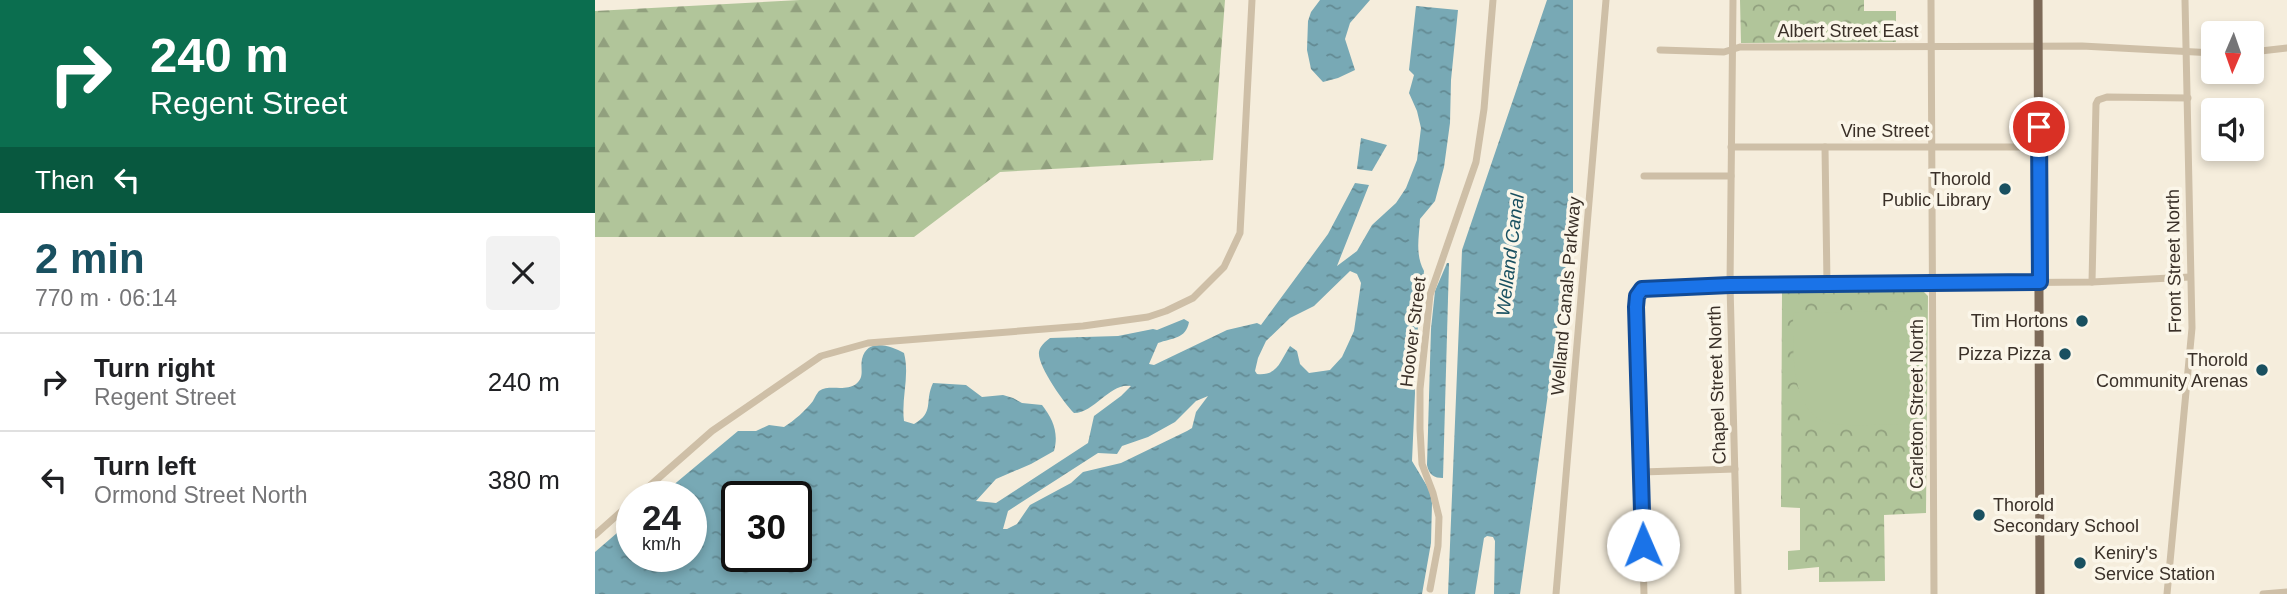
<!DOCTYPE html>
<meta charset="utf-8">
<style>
body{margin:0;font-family:Arial,sans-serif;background:#f2f2f2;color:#202124;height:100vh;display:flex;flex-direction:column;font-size:26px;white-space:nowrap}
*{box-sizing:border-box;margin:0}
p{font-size:23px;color:#757577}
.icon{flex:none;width:38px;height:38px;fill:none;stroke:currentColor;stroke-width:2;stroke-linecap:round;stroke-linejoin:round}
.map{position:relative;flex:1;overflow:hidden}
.drawer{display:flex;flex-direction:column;background:#fff;width:595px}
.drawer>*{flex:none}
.top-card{background:#0b6e4f;color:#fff;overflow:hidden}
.needle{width:46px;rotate:182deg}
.tools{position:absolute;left:1606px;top:21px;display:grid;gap:14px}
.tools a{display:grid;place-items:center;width:63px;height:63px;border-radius:7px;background:#fff;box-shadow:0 4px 10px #0003;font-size:35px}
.speed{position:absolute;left:21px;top:481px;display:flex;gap:14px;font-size:35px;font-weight:700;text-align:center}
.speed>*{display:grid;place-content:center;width:91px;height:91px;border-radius:50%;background:#fff;box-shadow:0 4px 10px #0003;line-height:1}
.speed small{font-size:18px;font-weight:400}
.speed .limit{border:4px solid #111;border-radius:10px;background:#fff;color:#111}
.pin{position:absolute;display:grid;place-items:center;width:60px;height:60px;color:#fff;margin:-30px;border:4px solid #fff;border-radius:50%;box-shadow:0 2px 7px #0007}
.me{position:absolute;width:77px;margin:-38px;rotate:359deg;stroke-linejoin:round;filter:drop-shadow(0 0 5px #0008)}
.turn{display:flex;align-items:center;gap:24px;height:147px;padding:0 35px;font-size:32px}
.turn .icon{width:91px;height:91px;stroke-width:2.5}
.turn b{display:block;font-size:49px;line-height:60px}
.then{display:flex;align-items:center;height:66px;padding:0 35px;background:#0003;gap:14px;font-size:26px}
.round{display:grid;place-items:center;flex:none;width:74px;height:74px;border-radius:7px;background:#f2f2f2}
.head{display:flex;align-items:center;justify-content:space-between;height:119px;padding:0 35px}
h1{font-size:42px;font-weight:800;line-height:52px;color:#195060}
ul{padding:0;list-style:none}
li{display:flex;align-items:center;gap:21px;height:98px;padding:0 35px;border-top:2px solid #e0e0e0}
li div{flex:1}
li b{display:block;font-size:26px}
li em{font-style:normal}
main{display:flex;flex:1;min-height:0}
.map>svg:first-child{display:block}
.forest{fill:url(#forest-firs)}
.park{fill:url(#park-crowns)}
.garden{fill:#b1c59a}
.water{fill:url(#water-ripples);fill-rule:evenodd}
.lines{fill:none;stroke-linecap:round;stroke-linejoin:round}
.minor{stroke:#cebfa7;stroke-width:7}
.major{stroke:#7d6a58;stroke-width:9}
.route-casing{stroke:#114b97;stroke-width:18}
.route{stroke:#1a73e8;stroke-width:12}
.poi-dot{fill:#195060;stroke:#fbf6e9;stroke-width:2.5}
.labels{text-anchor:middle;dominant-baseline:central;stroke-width:7;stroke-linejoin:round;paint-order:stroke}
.street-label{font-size:18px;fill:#3a3028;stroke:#fbf6e9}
.poi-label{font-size:18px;fill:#3a3028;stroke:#fbf6e9;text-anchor:end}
.water-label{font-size:19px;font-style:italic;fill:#195060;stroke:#fbf6e9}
</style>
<main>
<section class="drawer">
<div class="top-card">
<div class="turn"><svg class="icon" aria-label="right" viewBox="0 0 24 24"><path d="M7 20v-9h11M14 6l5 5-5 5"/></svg><div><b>240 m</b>Regent Street</div></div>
<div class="then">Then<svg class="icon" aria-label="left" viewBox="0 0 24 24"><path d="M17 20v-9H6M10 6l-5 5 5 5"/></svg></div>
</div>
<div class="head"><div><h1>2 min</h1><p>770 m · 06:14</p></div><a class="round"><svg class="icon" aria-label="close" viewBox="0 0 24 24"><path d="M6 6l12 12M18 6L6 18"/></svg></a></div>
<ul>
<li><svg class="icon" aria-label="right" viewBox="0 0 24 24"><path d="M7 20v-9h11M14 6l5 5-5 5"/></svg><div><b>Turn right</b><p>Regent Street</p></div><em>240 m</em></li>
<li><svg class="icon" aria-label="left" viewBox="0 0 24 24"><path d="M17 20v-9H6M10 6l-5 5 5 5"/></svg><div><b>Turn left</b><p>Ormond Street North</p></div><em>380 m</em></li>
</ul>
</section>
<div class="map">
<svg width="1692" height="594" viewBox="0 0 1692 594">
<defs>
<pattern id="forest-firs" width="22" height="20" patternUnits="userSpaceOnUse" patternTransform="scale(1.75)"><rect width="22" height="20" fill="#b1c59a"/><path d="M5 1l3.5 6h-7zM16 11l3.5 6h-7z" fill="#91a07e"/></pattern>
<pattern id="park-crowns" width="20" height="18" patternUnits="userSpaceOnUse" patternTransform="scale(1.75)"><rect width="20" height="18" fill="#b1c59a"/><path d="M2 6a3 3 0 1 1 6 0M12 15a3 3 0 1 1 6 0" fill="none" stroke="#91a07e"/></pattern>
<pattern id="water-ripples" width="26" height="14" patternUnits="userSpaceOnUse" patternTransform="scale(1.75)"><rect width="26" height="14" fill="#78a9b5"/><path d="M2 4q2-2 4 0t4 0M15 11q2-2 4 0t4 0" fill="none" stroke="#638a93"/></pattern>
</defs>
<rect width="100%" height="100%" fill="#f5eddc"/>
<polygon class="forest" points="205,0 630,0 618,160 405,172 319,237 0,237 0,11"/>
<g class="park">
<polygon points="1145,0 1269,0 1269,11 1301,11 1301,42 1146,43"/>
<polygon points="1324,287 1333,296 1331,513 1289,515 1290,581 1224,582 1224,567 1193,570 1193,551 1205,550 1205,508 1186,507 1187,293"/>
</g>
<path class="garden" d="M1305,311L1312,319L1310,424C1287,424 1262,427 1240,424C1192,419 1199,347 1198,313Z"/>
<g class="water">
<polygon points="725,0 775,0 755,23 750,39 760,70 743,78 728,82 716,69 712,50 713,21 716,12"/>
<polygon points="952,0 978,0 978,194 974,243 925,594 899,594 900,541 898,537 892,536 889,538 880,594 853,594 867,250"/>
<path d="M821,6L863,10L856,80L855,123L849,167L840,201L825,219C824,238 820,254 829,271L819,364L820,393L817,461L835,491L837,503L836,543L827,594H0V552L37,520V556H96V497H64L143,431H161L174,425L189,427C200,420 210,411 218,401C219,399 222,393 224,391C234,384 250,392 261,384C270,377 265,369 267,359C273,337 295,346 309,353C315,376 306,398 309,421L319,424C340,412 329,402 338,383L371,385L387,397L408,395L418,398L427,403L447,405C458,419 464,433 459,451L436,464L401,479L381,501L401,503L493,443L499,416L526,396L536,386C515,382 501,412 479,413C469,403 442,365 444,352C445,346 450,342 455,338L523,336L558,329L562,330L589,319L594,322C591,339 577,338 563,343L554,364L559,365L632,330L662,323L666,325L733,234L760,183L774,185L742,266L762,251L777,225L801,203L811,188L822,160L826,128L822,111L814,93L819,75L814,70ZM755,271L762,274L766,283L759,331L747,357L735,370L714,373L705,364L702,351L695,346C685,361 683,376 662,374L660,371L663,358L671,341L695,318L719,306ZM613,396L601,412L597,428L592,431L526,463L488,472L476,483L435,505L422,524L412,529H408L413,511L503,453L522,454L527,446L553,437L580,422L601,401ZM142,497H201V556H142Z"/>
<polygon points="766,138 792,145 777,171 762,169"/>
<path d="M852,263H854L848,478C839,478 834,475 832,465L836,329L840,291Z"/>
</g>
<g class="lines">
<g class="minor">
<polyline points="1138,0 1135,285 1143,594"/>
<polyline points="1336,0 1339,594"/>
<polyline points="1065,50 1129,52 1145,47 1487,46 1619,53"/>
<polyline points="1657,52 1692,48"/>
<polyline points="1136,147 1444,147"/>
<polyline points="1230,147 1232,284"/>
<polyline points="1049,176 1136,176"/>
<polyline points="1497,282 1501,104 1503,100 1512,97 1593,98"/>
<polyline points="1047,472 1140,469"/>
<polyline points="42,497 117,431 226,356 273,343 488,326 553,317 571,311 598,298 629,267 645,233 657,0"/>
<polyline points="0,535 37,502"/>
<polyline points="835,589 843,546 844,517 838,493 827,464 825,429 825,389 835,295 881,162 889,109 898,0"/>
<polyline points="961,594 1011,0"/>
<polyline points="1049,594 1041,308 1042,296 1047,289 1135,285 1497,282 1595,277"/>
<polyline points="1572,594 1597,328 1590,0"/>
<polyline points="1668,594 1692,592"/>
</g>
<polyline class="major" points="1443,0 1445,594"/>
</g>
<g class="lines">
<g class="route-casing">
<polyline id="route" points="1048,545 1041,307 1042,296 1047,289 1135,285 1445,282 1444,127"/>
</g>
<use href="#route" class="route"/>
</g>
<g class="poi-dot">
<circle cx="1410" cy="189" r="7"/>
<circle cx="1487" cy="321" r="7"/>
<circle cx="1470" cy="354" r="7"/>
<circle cx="1667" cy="370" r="7"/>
<circle cx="1384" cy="515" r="7"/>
<circle cx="1485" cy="563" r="7"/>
</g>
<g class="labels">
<g class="street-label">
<text x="1253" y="31">Albert Street East</text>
<text x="1290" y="131">Vine Street</text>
<text transform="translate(1579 261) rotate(-91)">Front Street North</text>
<text transform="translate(971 296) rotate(-85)">Welland Canals Parkway</text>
<text transform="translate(818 332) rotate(-83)">Hoover Street</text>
<text transform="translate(1122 385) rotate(-92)">Chapel Street North</text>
<text transform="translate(1322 404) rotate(-90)">Carleton Street North</text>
</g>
<g class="poi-label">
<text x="1396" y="179">Thorold<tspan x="1396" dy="21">Public Library</tspan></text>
<text x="1473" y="321">Tim Hortons</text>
<text x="1456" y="354">Pizza Pizza</text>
<text x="1653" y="360">Thorold<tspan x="1653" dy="21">Community Arenas</tspan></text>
<text x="1398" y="505" text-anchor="start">Thorold<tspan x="1398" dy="21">Secondary School</tspan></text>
<text x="1499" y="553" text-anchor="start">Keniry's<tspan x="1499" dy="21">Service Station</tspan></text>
</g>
<g class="water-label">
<text transform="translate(915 255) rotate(-83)">Welland Canal</text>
</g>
</g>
</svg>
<div class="tools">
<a><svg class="needle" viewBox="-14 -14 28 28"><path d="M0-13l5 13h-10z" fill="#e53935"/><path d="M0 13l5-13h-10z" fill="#757577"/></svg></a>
<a><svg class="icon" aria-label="sound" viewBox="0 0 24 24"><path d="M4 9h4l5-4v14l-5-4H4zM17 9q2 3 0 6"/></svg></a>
</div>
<div class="speed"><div>24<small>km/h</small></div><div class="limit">30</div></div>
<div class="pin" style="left:1444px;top:127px;background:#d93025"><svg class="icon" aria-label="arrive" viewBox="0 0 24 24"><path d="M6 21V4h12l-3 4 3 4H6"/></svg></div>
<svg class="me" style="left:1048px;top:545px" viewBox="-20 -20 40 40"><circle r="19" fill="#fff"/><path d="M0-13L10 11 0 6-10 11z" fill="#1a73e8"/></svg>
</div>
</main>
